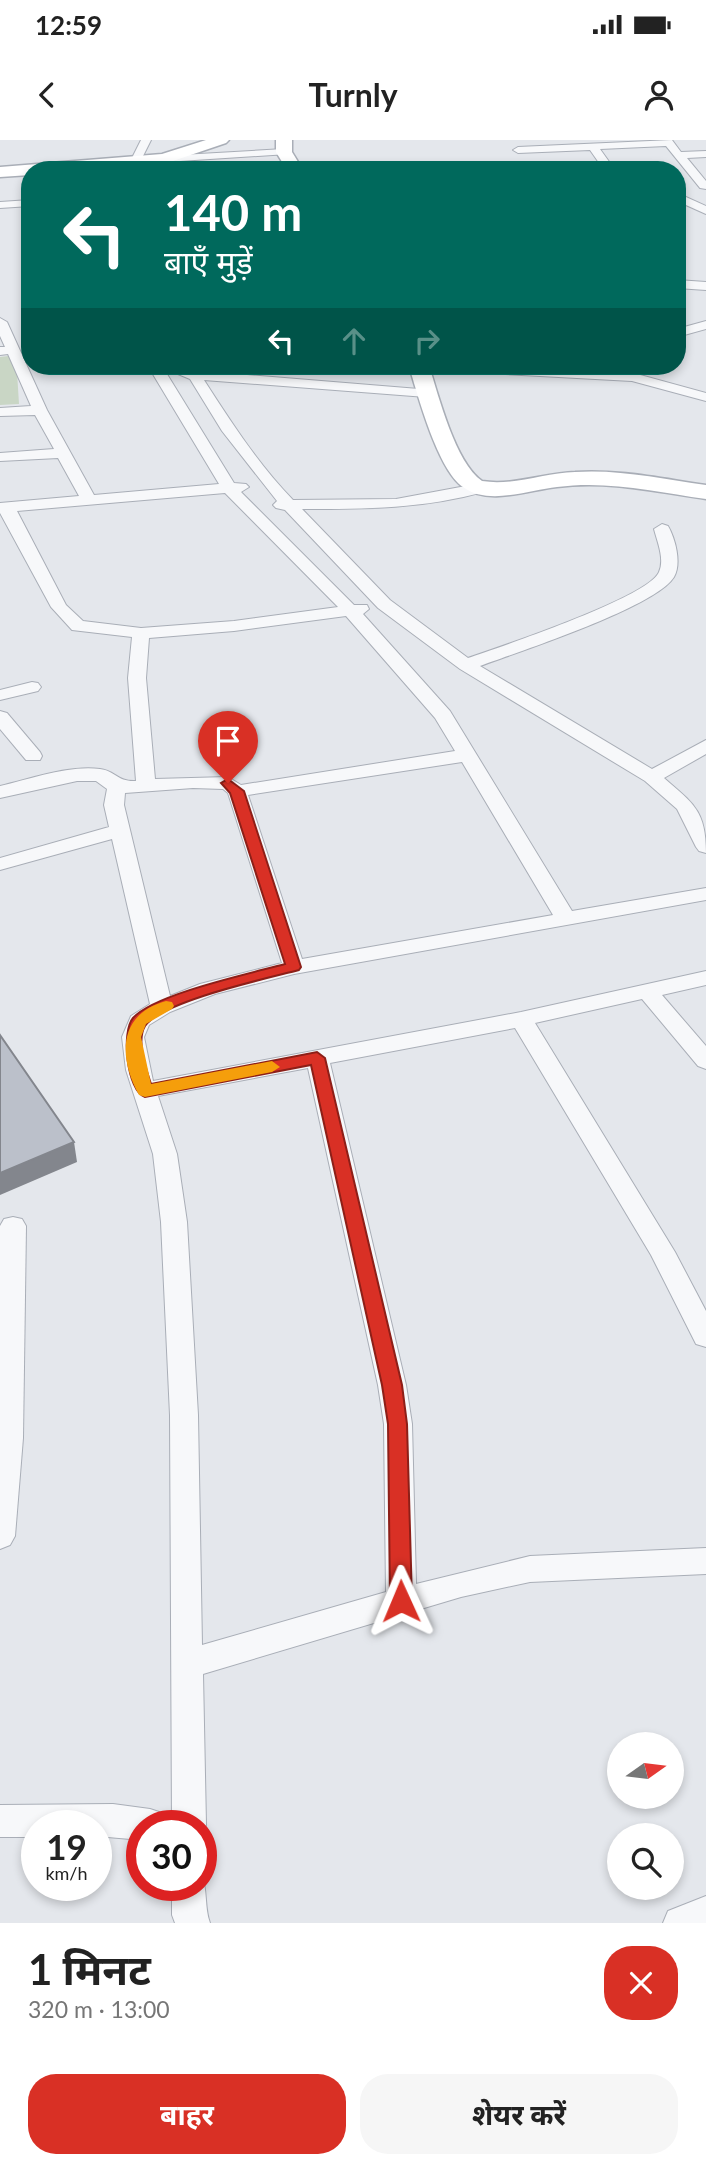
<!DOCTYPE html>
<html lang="hi">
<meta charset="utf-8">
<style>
body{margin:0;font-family:Lato,"Noto Sans Devanagari",sans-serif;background:#f6f6f6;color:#222;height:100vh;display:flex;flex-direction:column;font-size:26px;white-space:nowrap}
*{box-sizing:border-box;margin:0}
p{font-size:23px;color:#767676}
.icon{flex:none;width:38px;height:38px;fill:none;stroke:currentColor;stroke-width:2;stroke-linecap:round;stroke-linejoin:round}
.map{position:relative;height:1783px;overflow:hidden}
.sheet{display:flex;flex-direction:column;background:#fff;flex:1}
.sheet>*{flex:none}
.guide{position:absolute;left:21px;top:21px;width:665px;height:214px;border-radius:28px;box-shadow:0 4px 10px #0003;background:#00695c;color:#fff;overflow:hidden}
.needle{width:46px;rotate:76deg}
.buttons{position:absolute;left:607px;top:1592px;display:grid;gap:14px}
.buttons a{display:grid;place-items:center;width:77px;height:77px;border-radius:50%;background:#fff;box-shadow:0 4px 10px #0003;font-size:35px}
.speed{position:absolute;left:21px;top:1670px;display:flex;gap:14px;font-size:35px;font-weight:700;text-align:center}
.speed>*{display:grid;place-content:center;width:91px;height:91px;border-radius:50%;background:#fff;box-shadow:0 4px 10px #0003;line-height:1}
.speed small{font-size:18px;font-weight:400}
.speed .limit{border:10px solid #d22;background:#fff;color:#111}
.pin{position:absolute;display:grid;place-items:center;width:60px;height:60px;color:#fff;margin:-72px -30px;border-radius:50% 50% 50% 0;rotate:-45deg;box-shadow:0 0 7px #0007}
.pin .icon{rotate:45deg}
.me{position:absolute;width:77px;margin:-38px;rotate:359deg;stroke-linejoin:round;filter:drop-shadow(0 0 5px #0008)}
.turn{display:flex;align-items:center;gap:24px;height:147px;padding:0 28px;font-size:32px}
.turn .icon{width:91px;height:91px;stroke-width:2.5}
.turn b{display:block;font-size:49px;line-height:60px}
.lanes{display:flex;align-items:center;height:66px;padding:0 28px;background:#0003;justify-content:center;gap:35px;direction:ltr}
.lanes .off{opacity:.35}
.round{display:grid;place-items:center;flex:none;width:74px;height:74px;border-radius:28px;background:#f6f6f6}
.head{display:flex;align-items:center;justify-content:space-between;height:119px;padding:0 28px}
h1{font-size:42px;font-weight:700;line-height:52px}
.action{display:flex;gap:14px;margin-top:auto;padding:14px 28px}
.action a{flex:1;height:80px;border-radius:28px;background:#d93025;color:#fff;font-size:28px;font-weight:700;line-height:80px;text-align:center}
.action a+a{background:#f6f6f6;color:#222}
.status{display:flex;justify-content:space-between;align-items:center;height:49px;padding:0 35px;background:#fff;direction:ltr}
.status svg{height:19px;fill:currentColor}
header{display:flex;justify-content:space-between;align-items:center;height:91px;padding:0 28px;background:#fff;font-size:32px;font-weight:700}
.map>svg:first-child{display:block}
.green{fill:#c9d6c5}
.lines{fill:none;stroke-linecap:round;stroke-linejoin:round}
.street-casing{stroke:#a9aeb7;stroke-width:2}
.secondary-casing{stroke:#a9aeb7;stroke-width:3}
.street{fill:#f7f8fa;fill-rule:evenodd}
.secondary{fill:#fff;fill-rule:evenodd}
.shaded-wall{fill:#83868d}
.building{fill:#bbc0ca;stroke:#83868d;stroke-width:2}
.route{fill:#d93025;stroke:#8d1f18;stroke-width:2}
.slow{fill:#f59e0b}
</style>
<div class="status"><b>12:59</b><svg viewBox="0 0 49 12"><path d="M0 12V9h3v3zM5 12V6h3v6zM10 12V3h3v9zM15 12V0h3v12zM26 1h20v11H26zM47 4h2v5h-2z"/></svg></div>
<header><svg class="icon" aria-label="back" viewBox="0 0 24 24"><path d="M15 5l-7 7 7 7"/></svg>Turnly<svg class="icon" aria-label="person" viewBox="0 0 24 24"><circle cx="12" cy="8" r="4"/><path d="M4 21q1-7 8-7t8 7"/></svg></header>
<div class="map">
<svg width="706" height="1783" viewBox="0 0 706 1783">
<rect width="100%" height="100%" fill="#e4e7ec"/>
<polygon class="green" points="16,215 19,264 0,265 0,217"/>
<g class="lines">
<g class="street-casing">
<g id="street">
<polygon points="141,0 151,0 139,24 131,24 130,22"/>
<polygon points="672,0 681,12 706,11 706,17 687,18 706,41 706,49 700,48 666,6 600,9 615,30 604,30 590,10 518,13 513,10 518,7"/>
<polygon points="284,9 289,12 288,14 164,22 159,19 164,16"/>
<polygon points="677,53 706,66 706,74 677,61"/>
<polygon points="30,60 30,66 0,68 0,62"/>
<polygon points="677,140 706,142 706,150 677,148"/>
<path d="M0,178L7,182L47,270L94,355L219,344L148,226H162L234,343L246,344L249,347L241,352L354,465H367L369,469L363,474L450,571L572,771L706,748V760L294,834L215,854L170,872L149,885L144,897L153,941L521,872L706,831V845L662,855L706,906V929L698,926L642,859L535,883L675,1112L706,1171V1207L696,1204L651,1115L515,888L330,923L406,1245L412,1284L416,1444L530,1416L706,1408V1434L530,1442L461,1457L203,1534L206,1685L201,1696V1685H172L170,1275L161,1082L153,1014L126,930L122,897L131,876L150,864L112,699L0,730V718L109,687L104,665L107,649L96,641H77L0,658V646C31,639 68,625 100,629C116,631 117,642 136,641L128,538L132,497L72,490L51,467L0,373V363L79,356L58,318L0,321V313L54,309L35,275L0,276V268L31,266L8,214L0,215V207H5L0,196ZM225,353L338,467L234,481L141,488L83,481L66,465L17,371ZM346,476L435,578L455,611L241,645L228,637L155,639L146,538L149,498L234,491ZM462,622L553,775L302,819L248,655ZM193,648L223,649L228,653L282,823L200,844L170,856L124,665L125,653ZM308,928L378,1245L384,1284L386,1452L202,1505L198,1275L187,1082L177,1014L158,956Z"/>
<polygon points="706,181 706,189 677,197 677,189"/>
<path d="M182,226H196L199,231L431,250L433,253L426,257L204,240C231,282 258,324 293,360L396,359L482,343L487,345L490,348L487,351C423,369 368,369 302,369L390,460L468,518C500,507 649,457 659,432C665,419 657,401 654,389L662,384L668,386C675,398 682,423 674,437C656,467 518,512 480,526L652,629L706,600V614L664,638C694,664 706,671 706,713L699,711L696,707L677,669L645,641L460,529L378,468L285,370L276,368L273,365L277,361L222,291L190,239L178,234L185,230Z"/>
<polygon points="426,226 503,226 633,233 706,253 706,261 632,241 433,230"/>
<polygon points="32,542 38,543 41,547 38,551 0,560 0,550"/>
<polygon points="0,571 7,573 40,612 42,616 40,620 26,620 0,589"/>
<polygon points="13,1077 22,1079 26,1086 23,1298 15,1396 10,1405 0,1409 0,1086 4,1079"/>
<polygon points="113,1664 150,1669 162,1673 167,1685 142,1685 142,1700 96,1696 96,1685 37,1685 37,1697 0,1697 0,1665"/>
<path d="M201,1733C208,1750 204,1767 210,1783H175L172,1775V1745H201Z"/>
<polygon points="706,1756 706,1783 663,1783 668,1771"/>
</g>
</g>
<g class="secondary-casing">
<g id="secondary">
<polygon points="206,0 229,0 226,3 164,24 97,30 30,30 30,35 0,37 0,27 162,14"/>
<polygon points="276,0 292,0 292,12 303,30 287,30 276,12"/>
<path d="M409,226H429C439,257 455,322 482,341C513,346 544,333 575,332C619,329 663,339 706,345V359C657,352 607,340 557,347C529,350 488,366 463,347C438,330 418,256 409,226Z"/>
</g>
</g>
<use href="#street" class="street"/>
<use href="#secondary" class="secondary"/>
</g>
<polygon class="shaded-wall" points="74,1002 77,1022 0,1055 0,1033"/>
<polygon class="building" points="0,895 74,1002 0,1033"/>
<path class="route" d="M228,639L244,651L301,827L299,830C269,838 162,861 145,886C136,901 146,929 151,944L317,912L325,918L402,1245L407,1284L412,1461L409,1467L401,1470L394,1467L390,1461L388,1284L382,1245L311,925L145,957C127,951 121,892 133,878C154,854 252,833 285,824L230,653L221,643Z"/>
<path class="slow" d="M166,861L172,862L174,866L172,869L146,884L141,897L151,944L272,921L280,927L272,932L145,957L139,955C118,917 118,874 166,861Z"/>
</svg>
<div class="buttons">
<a><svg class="needle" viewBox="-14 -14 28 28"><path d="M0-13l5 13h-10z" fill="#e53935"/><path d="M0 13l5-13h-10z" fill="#767676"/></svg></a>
<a><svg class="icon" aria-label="search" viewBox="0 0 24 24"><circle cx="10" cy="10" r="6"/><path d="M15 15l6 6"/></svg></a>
</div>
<div class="speed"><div>19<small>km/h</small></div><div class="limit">30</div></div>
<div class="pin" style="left:228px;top:643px;background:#d93025"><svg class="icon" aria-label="arrive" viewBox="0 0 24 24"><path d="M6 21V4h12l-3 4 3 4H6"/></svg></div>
<svg class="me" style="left:401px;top:1461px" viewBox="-20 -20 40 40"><path d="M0-17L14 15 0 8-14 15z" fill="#d93025" stroke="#fff" stroke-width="4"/></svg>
<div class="guide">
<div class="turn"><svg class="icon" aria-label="left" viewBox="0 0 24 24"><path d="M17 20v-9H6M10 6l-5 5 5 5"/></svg><div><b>140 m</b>बाएँ मुड़ें</div></div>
<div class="lanes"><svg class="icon" aria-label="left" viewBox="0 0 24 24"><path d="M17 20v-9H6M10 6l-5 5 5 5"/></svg><svg class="icon off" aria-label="ahead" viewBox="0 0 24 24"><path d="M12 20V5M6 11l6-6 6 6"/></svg><svg class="icon off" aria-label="right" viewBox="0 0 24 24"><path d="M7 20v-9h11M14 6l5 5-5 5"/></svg></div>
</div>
</div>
<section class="sheet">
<div class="head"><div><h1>1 मिनट</h1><p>320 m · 13:00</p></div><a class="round" style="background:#d93025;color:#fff"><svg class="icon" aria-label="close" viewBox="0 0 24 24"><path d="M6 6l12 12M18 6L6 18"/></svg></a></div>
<div class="action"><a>बाहर</a><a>शेयर करें</a></div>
</section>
